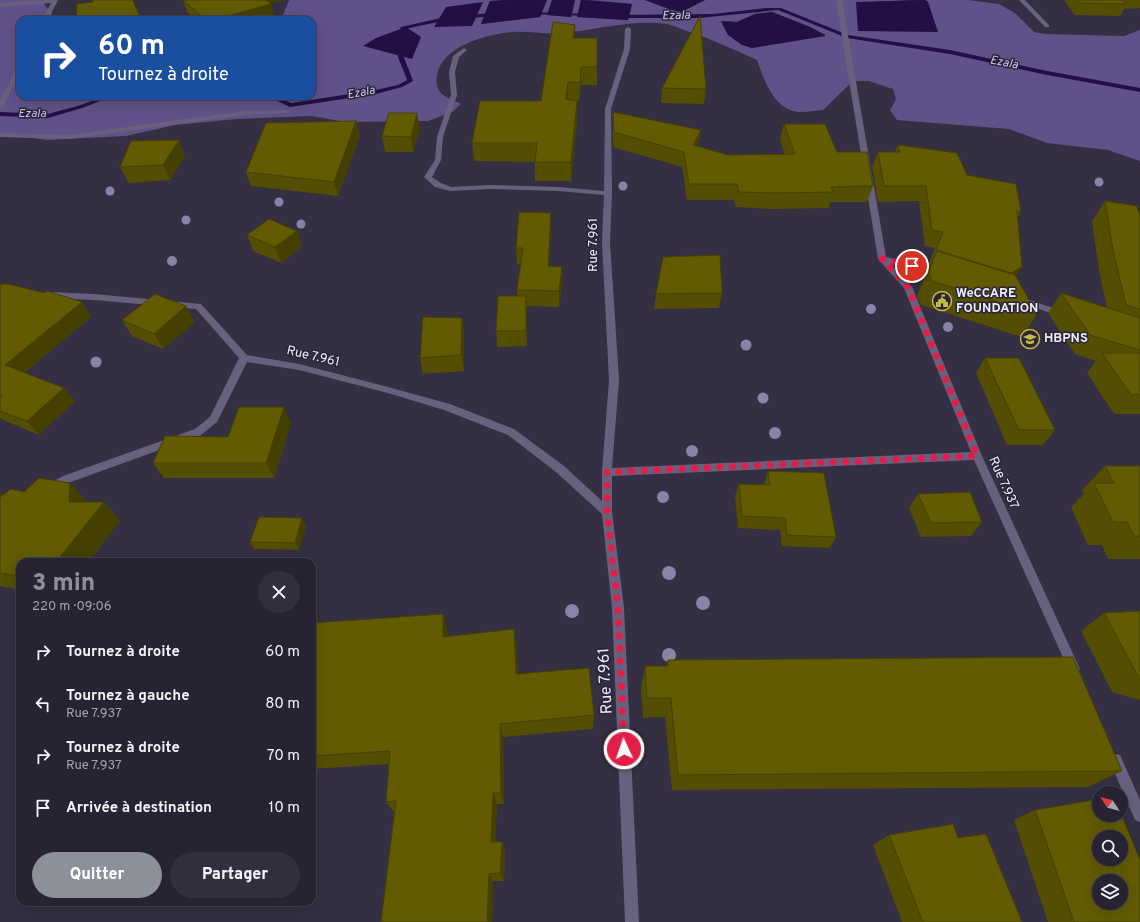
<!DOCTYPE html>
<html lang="fr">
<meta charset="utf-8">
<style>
body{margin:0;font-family:Overpass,sans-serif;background:#332f3e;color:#f1f3f6;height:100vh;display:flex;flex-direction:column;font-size:15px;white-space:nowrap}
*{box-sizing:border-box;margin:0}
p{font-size:13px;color:#a4a4ac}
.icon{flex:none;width:22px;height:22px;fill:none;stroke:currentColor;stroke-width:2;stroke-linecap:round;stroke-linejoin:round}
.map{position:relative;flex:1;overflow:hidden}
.details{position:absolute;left:16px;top:558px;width:300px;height:348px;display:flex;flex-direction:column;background:#272332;border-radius:12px;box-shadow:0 4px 16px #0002,0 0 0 1px #43404d}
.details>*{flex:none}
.hud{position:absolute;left:16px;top:16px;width:300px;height:84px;border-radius:12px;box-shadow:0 4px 16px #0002,0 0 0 1px #43404d;background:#1a4fa0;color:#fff;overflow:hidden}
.needle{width:26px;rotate:306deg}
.buttons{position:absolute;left:1092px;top:786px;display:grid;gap:8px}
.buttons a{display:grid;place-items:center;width:36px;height:36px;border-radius:50%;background:#272332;box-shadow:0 4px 16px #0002,0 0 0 1px #43404d;font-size:20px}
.pin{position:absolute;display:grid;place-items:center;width:34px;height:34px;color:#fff;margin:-17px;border:2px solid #fff;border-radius:50%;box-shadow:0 1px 4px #0007}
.me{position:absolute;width:44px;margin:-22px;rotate:357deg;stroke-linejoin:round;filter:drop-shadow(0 0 3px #0008)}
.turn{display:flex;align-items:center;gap:14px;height:84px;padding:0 16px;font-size:18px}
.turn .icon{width:52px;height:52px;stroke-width:2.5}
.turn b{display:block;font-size:28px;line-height:34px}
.round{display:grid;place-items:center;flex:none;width:42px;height:42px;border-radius:21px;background:#332f3e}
.headline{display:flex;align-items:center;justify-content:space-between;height:68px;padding:0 16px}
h1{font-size:24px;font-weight:800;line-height:30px;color:#8c9099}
.button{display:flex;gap:8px;margin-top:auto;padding:8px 16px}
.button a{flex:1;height:46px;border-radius:24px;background:#8c9099;color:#fff;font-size:16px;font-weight:800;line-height:46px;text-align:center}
.button a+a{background:#332f3e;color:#f1f3f6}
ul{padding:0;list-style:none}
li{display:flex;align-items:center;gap:12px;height:52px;padding:0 16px}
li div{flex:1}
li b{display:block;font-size:15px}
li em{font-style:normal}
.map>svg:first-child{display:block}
.green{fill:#615189;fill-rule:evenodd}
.water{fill:#230e45}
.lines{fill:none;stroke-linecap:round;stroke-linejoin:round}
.stream{fill:#230e45;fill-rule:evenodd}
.minor{fill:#68617d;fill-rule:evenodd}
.tree{fill:#8b82a8}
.wall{fill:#544e02}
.shaded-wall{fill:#454001}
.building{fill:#625b02;stroke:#454001;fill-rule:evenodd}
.route{stroke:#e11d48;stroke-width:7;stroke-dasharray:0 12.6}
.labels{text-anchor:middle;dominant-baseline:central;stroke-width:3;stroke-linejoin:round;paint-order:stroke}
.far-water-label{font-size:12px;font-style:italic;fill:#d3c5fc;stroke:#2a2538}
.street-label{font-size:13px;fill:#eeebf8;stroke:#2a2538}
.poi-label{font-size:13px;font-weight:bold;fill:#eeebf8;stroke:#2a2538;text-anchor:start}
.near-street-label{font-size:16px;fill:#eeebf8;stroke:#2a2538}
</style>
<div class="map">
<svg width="1140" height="922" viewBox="0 0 1140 922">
<rect width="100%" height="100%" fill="#342f42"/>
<path class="green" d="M0,0H41L54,17L52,20H20V96H312V20H272L283,15L289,0H507L490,1L481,24L540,17L547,0H552L547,15L571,17L575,0H581L577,17L628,20L632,4L591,0H645L669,9L681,12L705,0H912L856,3L928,2L925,0H968L999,4L1015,13L1034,32L1045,34L1124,36L1140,30V161L1108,150L1047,143L1009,129L897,120L890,110L896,99L893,89L869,81H853L823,110C815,111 805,112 798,112C773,109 764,79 757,60C735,50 713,40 690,32C683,30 675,26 667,24C634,19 598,29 565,33C548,35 530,31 513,32C487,34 442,46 437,75C434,95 446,96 461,104L452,112L428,121L345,122L312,116L237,119L175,125L126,136L47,140L0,134ZM772,12L810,27L825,35V36L752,48L728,35L721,21L737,22L755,14Z"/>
<g class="water">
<polygon points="507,0 547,0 540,17 481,24 490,1"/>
<polygon points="552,0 575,0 571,17 547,15"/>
<polygon points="581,0 632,4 628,20 577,17"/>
<polygon points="645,0 705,0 681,12 669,9"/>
<polygon points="925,0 928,2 938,32 858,31 856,2"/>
<polygon points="483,2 472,26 434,27 446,7"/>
<polygon points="772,12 810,27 825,35 825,36 752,48 742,45 728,35 721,21 737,22 755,14"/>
<polygon points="406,27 421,37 412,59 363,46 376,38"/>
</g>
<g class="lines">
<g class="stream">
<polygon points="766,8 781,8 848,35 950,50 1042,70 1140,88 1140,92 1042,74 950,54 847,38 778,10 699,18 630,18 616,17 614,16 616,15 713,14"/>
<polygon points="531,12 590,14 592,15 590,16 529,14 529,13"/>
<polygon points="496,13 498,13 498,15 465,19 462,17 465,15"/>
<path d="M450,16L452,17V19L405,29C396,50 407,61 413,81L402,87L376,94L290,107L273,99L271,96H277L291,103L376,90L398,85L407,80C401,60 389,49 401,27Z"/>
<polygon points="105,96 113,96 82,108 48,118 0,116 0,112 48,114 78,106"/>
</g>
<g class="minor">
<polygon points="46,0 58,0 48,20 42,20 51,3 0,7 0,3"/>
<path d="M836,0H842L886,257L941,270L945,273L941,276L891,264L912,287L982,456L1080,669L1078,673L1074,675L1070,673L974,460L612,476V512L624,608L639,922H625L612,608L602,514L556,472L508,435L444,410L388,393L299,370L247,362L217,422L201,435L71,482C64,486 55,494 47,491L46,488L47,485L63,476L195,429L210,417L239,358L196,309L94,300L49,298L45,295L49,292L94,294L201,304L247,355L299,364L388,387L450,404L514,429L564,466L602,501V472L609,380L602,242L604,195L558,191L490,189L450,191L435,187L424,177L435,160L437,137L451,95L449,72L453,56L464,48L467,50L459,57L455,72L457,95L443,137L441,160L432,177L441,183L451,187L490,185L558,187L604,191L605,109L624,49L625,29L628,27L631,29L630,49L611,109L612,193L610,242L619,380L612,468L971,452L904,288L878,259Z"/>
<polygon points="1019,0 1025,0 1049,25 1049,27 1045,27"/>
<polygon points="20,65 20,73 3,106 0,108 0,100 17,67"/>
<polygon points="287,110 290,112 289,113 244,115 69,139 0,137 0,133 69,135 244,111"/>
<polygon points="1018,296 1065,312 1066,314 1062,317 1015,301 1014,299"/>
<polygon points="1115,754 1120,755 1140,800 1140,822 1135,820 1109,760 1110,755"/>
</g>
</g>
<g class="tree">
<circle cx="1099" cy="182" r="4.5"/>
<circle cx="623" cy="186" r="4.5"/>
<circle cx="110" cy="191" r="4.5"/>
<circle cx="279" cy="202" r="4.5"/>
<circle cx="186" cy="220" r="4.5"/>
<circle cx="301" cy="224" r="4.5"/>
<circle cx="172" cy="261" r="5"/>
<circle cx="871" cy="309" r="5"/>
<circle cx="948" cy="327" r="5"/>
<circle cx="746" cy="345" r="5.5"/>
<circle cx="96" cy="362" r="5.5"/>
<circle cx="763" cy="398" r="5.5"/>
<circle cx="775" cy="433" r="6"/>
<circle cx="692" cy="451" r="6"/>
<circle cx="663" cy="497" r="6"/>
<circle cx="669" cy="573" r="7"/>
<circle cx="703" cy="603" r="7"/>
<circle cx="572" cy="611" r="7"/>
<circle cx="669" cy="655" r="7"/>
</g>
<g class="wall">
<polygon points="183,0 283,0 271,3 274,16 260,20 196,20 187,12"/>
<polygon points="1064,0 1140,0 1140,8 1124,9 1120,16 1075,15"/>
<polygon points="575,25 575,38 597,67 597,85 581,85 579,101 574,101 577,120 571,181 535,181 535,162 474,161 472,143 541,101"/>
<polygon points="662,88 706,89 704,104 661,103"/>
<polygon points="613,112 699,146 728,155 785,155 780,139 784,124 837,152 873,186 867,202 830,202 829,208 771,209 736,207 734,200 687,200 682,167 613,147"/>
<polygon points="420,129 413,152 385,152 382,136"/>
<polygon points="360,135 338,196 251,186 246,172"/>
<polygon points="179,140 185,156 170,180 129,183 120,167"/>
<polygon points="898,145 967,175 1021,211 1018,217 1016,276 1037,314 1022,337 921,305 917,296 926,274 929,266 928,266 935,248 925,246 919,201 878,202 872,167 878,152 895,152"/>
<polygon points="1105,201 1140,217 1140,414 1114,414 1087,373 1096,361 1075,354 1048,313 1061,293 1107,308 1099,270 1092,221"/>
<polygon points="551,229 549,266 562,283 559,307 527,306 527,346 497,347 496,331 517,296 517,290 521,264 517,264 516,248"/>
<polygon points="247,235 302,246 281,263 253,251"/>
<polygon points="0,285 44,293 82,302 91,317 24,373 75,401 39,435 3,420 0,418"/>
<polygon points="722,293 719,308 654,309 656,294"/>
<polygon points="462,318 464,333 464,371 423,374 420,358"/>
<polygon points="122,320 195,322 163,349 132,336"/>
<polygon points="985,358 1055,430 1043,445 1007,445 976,373"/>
<polygon points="291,423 274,478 164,478 153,463"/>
<polygon points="1105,466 1140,466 1140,559 1108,559 1102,545 1088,545 1071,507 1084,494 1082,490"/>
<polygon points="768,471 836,537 830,548 782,546 780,530 738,528 735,496 739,484 764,485"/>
<polygon points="0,492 3,495 87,502 104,502 120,521 20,562 20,590 0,586"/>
<polygon points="918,494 982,522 971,536 921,537 909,508"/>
<polygon points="306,526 299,550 254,549 250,542"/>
<polygon points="1140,611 1140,700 1112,692 1081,631 1104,613"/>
<polygon points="312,623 448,631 448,636 514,629 516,645 518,674 594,715 593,729 503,737 504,804 497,804 495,842 502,842 505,851 504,881 493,881 492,922 381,922 394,812 386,802 389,764 312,769"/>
<polygon points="668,660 1122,771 1088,787 672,790 665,717 643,718 641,687 645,666 666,666"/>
<polygon points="1035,810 1140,922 1048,922 1014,820"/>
<polygon points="889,835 1022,922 902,922 873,845"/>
</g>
<g class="shaded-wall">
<polygon points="261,0 283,0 262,6"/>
<polygon points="271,4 274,16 260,20 214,20"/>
<polygon points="575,25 575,42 573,38"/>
<polygon points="581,67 581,85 579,101 580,83"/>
<polygon points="568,82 568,101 566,99"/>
<polygon points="577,101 577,120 571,181 571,162"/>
<polygon points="417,113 420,129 413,152 411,137"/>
<polygon points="356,121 360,135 338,196 334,182"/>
<polygon points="701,130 699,146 691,160 693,145"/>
<polygon points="179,140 185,156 170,180 163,165"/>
<polygon points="551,213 551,229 548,282 548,266"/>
<polygon points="297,231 302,246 281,263 275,247"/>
<polygon points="562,267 562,283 559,307 559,291"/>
<polygon points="1022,267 1012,283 1011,273"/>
<polygon points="526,296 527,312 527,346 526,331"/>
<polygon points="82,302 91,317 17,379 5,365"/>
<polygon points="186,306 195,322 163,349 154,334"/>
<polygon points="462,318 464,333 464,371 461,355"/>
<polygon points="64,388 75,401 39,435 27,421"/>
<polygon points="284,407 291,423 274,478 266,463"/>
<polygon points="70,483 87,502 69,502"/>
<polygon points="0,492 14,505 0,518"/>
<polygon points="104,502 120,521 89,562 56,562"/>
<polygon points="302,518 306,526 299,550 295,543"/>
<polygon points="443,614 448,631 448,653 443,637"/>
<polygon points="514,629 516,645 519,689 516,674"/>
<polygon points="500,724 503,737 504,804 501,793"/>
<polygon points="493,793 497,804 494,851 491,842"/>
<polygon points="502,842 505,851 504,881 500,873"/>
<polygon points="489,874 493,881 492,922 487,922"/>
</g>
<g class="building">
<polygon points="92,0 133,0 141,20 76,20 77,4 93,2"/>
<polygon points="183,0 266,0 271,4 214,20 206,20"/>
<polygon points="1079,0 1122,0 1127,4 1081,3"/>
<polygon points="700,16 706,89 662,88"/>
<polygon points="553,22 575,25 573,38 597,38 597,67 581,67 580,83 568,82 566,99 577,101 571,162 535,162 537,143 472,143 480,101 541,101"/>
<polygon points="613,112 701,130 693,145 728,155 795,154 784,124 825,124 837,152 867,152 873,186 831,187 833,192 774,193 739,192 737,184 689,184 684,152 614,132"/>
<polygon points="389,113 417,113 411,137 382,136"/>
<polygon points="356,121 334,182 246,172 266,123"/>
<polygon points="179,140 163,165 120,167 131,141"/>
<polygon points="898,145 957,153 967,175 1016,184 1021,211 1017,211 1022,267 1011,273 936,250 943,232 932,230 926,186 884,186 878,152 900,152"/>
<polygon points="1105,201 1137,206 1140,217 1140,309 1126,305 1113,250"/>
<polygon points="519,212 551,213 548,266 562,267 559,291 517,290 523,248 516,248"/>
<polygon points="269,219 297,231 275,247 247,235"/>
<polygon points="937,251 1015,275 1037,314 932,281 928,273"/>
<polygon points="720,255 722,293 656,294 663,257"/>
<polygon points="1,284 9,284 44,293 47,291 82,302 5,365 64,388 27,421 0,411 0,398 2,396 0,395 0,285"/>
<polygon points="1061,293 1140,318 1140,350 1090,335"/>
<polygon points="155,294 186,306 154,334 122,320"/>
<polygon points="498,296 526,296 526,331 496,331"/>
<polygon points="423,317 462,318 461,355 420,358"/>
<polygon points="1102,353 1140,353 1140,394 1131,395"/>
<polygon points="985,358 1019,358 1055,430 1019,430"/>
<polygon points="239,407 284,407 266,463 153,463 165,436 228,437"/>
<polygon points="1105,466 1140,466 1140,536 1134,536 1127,522 1113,522 1094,483 1114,483"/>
<polygon points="768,471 824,473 836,537 787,535 785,518 742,516 739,484 770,485"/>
<polygon points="39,478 70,483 69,502 104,502 56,562 20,562 20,576 0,573 0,497 11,489 24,492"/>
<polygon points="970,492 982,522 931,523 918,494"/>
<polygon points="259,517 302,518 295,543 250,542"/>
<polygon points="1140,611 1140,677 1138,676 1104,613"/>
<polygon points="443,614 443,637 514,629 516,674 589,668 594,715 500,724 501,793 493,793 491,842 502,842 500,873 489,874 487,922 381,922 396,801 386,802 390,751 312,756 312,623"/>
<polygon points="1073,657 1122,771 678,775 671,698 647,698 645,666 668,666 668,660"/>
<path d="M1099,799V815H1121V814L1140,860V922H1074L1035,810ZM1099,837H1121V859H1099ZM1099,881H1121V903H1099Z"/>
<polygon points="953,824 958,838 986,834 1022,922 923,922 889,835"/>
</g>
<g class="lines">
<polyline class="route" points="624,749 618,608 607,512 607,472 977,456 908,287 882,259 912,266"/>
</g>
<defs>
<g id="civic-ring" transform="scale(1)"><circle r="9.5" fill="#2a2538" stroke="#c7bb3b" stroke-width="1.5"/><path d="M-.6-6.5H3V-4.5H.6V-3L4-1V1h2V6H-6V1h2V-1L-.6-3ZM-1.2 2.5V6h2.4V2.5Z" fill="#c7bb3b"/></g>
<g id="school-ring" transform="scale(1)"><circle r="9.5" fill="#2a2538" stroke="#c7bb3b" stroke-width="1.5"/><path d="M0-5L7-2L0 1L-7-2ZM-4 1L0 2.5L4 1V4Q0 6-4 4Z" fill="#c7bb3b"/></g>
</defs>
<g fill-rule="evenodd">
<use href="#civic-ring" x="942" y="301"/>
<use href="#school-ring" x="1030" y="339"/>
</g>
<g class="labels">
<g class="far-water-label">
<text transform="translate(676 16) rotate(-1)">Ezala</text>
<text transform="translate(1004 63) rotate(11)">Ezala</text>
<text transform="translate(361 93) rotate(-10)">Ezala</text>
<text x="32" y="114">Ezala</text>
</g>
<g class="street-label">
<text transform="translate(594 245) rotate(-90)">Rue 7.961</text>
<text transform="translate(313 357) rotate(13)">Rue 7.961</text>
<text transform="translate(1003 483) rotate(66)">Rue 7.937</text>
</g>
<g class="poi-label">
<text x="956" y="294">WeCCARE<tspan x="956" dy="15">FOUNDATION</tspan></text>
<text x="1044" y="339">HBPNS</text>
</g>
<g class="near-street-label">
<text transform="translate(606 681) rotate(-93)">Rue 7.961</text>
</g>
</g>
</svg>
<div class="buttons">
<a><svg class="needle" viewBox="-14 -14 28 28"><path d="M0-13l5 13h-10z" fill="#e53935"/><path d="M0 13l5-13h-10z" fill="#a4a4ac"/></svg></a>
<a><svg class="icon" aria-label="search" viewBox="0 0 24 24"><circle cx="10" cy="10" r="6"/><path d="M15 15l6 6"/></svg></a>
<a><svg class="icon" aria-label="layers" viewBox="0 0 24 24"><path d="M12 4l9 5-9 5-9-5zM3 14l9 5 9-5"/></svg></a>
</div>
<div class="pin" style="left:912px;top:266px;background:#d93025"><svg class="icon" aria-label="arrive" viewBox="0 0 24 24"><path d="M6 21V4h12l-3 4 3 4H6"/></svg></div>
<svg class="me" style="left:624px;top:749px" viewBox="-20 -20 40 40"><circle r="17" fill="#e11d48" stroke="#fff" stroke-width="3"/><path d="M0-11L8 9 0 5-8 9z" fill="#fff"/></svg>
<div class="hud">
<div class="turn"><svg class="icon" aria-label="right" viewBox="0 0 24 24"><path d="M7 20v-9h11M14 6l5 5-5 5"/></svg><div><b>60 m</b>Tournez à droite</div></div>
</div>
<section class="details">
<div class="headline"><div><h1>3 min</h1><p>220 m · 09:06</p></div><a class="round"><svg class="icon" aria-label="close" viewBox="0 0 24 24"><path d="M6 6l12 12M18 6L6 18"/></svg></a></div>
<ul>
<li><svg class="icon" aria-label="right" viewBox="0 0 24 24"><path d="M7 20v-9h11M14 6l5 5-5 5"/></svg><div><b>Tournez à droite</b></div><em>60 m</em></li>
<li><svg class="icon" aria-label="left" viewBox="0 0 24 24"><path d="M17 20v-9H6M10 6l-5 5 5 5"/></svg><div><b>Tournez à gauche</b><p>Rue 7.937</p></div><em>80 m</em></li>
<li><svg class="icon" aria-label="right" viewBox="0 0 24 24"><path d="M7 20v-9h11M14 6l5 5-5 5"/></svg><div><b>Tournez à droite</b><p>Rue 7.937</p></div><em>70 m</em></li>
<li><svg class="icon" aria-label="arrive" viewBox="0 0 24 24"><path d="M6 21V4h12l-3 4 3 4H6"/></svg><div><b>Arrivée à destination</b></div><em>10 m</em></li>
</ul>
<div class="button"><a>Quitter</a><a>Partager</a></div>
</section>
</div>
